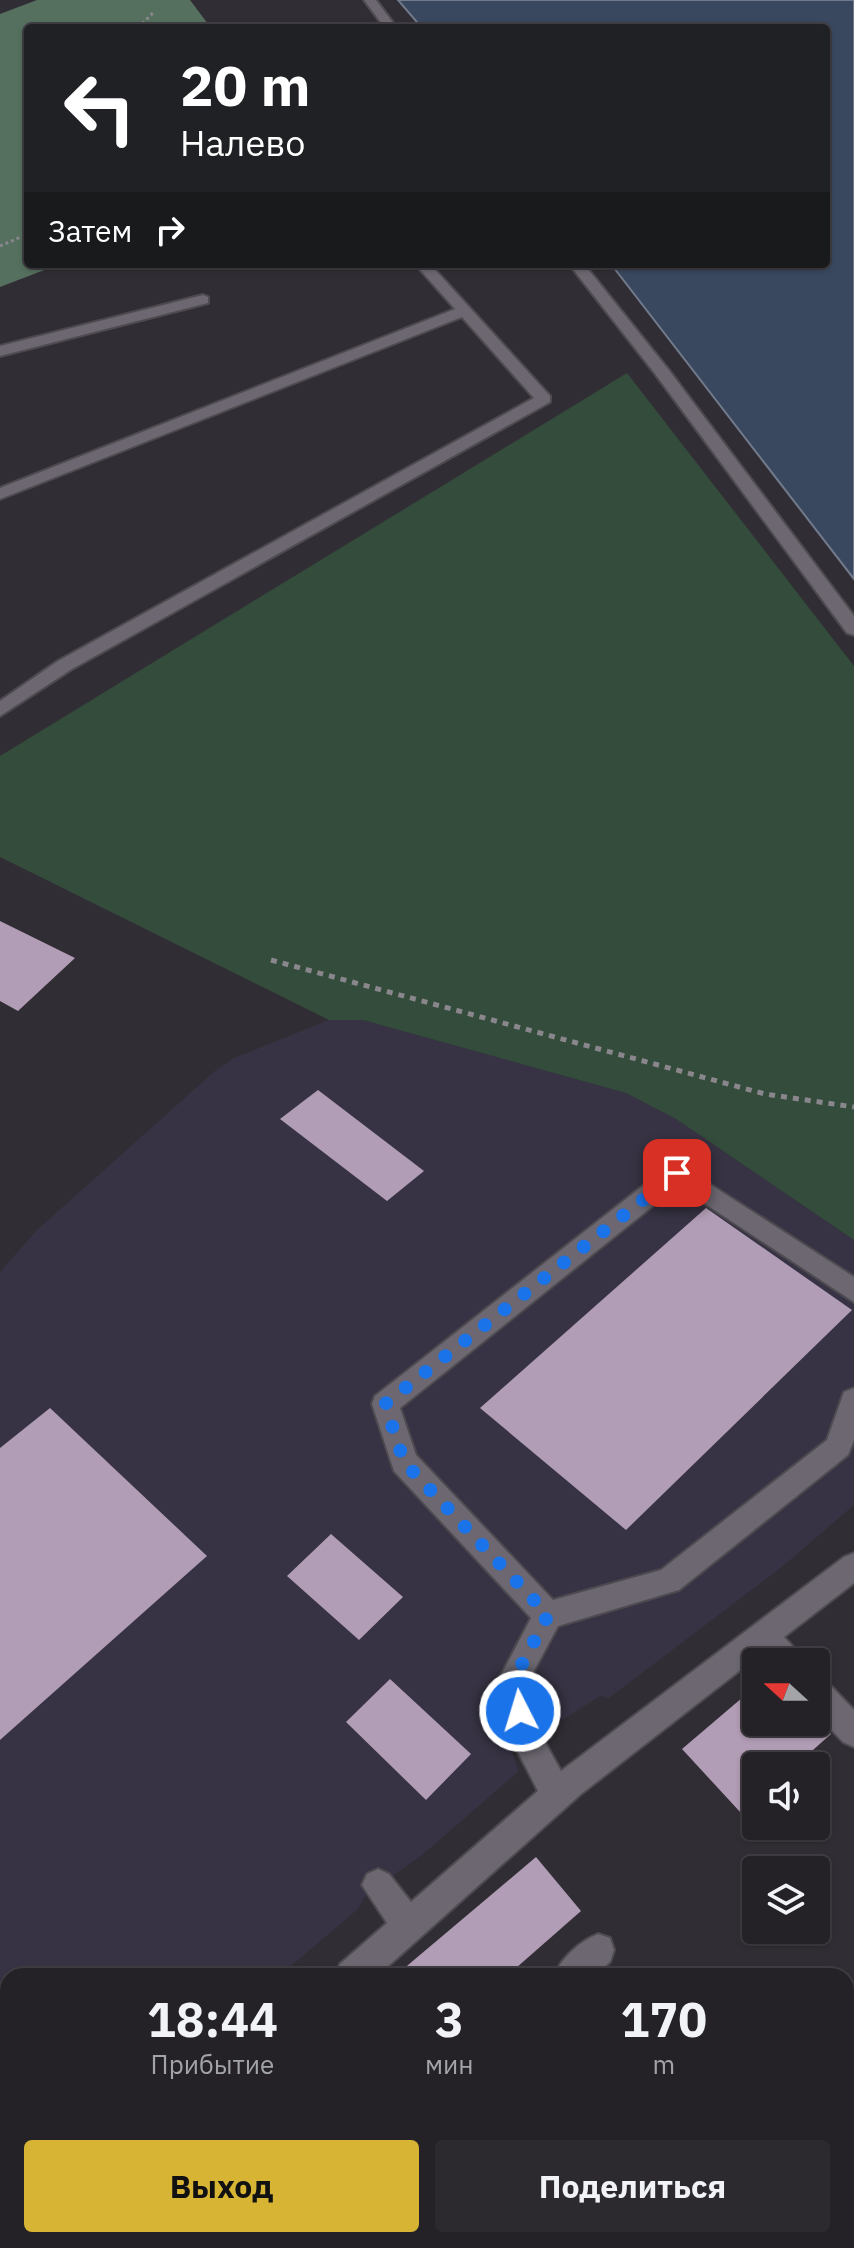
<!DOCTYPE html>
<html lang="ru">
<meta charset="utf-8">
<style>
body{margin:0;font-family:"IBM Plex Sans",sans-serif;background:#2d2a2f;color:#f1f3f6;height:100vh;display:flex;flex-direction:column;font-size:30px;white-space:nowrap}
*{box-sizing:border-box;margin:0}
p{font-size:26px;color:#a3a4a7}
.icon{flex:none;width:44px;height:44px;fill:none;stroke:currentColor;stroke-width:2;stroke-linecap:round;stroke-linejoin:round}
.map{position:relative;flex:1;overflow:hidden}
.panel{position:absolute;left:0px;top:1968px;width:854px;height:280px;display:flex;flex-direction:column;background:#252227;border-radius:24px 24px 0 0;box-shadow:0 2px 6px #0004,0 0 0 2px #423f44}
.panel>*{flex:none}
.top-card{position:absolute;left:24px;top:24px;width:806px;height:244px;border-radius:8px;box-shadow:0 2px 6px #0004,0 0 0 2px #423f44;background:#202124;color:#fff;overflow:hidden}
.needle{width:52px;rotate:291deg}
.buttons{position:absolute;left:742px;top:1648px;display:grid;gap:16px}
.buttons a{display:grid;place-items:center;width:88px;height:88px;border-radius:8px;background:#252227;box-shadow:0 2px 6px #0004,0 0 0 2px #423f44;font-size:40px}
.pin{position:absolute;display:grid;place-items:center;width:68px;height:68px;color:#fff;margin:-34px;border-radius:16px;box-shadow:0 4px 12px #0006}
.me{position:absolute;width:88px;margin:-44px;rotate:355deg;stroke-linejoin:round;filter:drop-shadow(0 0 6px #0008)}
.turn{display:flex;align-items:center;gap:28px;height:168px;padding:0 24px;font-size:36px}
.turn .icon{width:104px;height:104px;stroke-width:2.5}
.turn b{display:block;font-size:56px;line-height:68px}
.then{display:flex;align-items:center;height:76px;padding:0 24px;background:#0003;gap:16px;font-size:30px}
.eta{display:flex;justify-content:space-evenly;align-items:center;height:136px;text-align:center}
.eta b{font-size:48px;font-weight:700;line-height:56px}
.cta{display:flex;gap:16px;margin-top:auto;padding:16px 24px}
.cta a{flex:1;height:92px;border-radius:8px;background:#d7b434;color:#111;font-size:32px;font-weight:700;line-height:92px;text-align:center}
.cta a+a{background:#2d2a2f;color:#f1f3f6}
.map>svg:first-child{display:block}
.industrial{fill:#373344}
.green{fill:#344c3c}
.forest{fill:#55705e}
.water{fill:#39485e;stroke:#717a8b;stroke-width:2}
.building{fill:#b19db5}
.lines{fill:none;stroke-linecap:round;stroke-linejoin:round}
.minor-casing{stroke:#4d4a50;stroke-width:4}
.path-far1{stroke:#89868c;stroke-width:3;stroke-dasharray:3 3;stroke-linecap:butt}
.path{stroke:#89868c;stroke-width:5;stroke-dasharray:6 6;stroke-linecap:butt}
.minor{fill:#6c6770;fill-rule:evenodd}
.route{stroke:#1a73e8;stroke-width:14;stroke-dasharray:0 25.2}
</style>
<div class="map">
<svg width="854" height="2248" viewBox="0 0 854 2248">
<rect width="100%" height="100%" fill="#312d34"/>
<polygon class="industrial" points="329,1020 363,1020 626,1093 676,1119 854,1240 854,1505 783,1566 609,1698 600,1696 512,1752 519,1771 421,1856 366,1894 358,1909 279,1976 8,1976 6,2226 0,2223 0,1272 37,1230 216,1070 234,1058"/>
<polygon class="green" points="627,373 854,666 854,1240 676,1119 626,1093 363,1020 329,1020 0,857 0,756"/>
<polygon class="forest" points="37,0 190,0 211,28 28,28 28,264 60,264 0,287 0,14"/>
<polygon class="water" points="398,0 854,0 854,579 611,264 826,264 826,28 422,28"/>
<g class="building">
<polygon points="0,921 75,958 18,1011 0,1001"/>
<polygon points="318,1090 424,1171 387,1201 280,1119"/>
<polygon points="706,1208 852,1310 626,1530 480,1408"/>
<polygon points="50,1408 207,1556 0,1740 0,1448"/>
<polygon points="331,1534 403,1597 359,1640 287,1576"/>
<polygon points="390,1679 471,1754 426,1800 346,1722"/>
<polygon points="756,1686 756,1722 820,1722 831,1734 795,1766 756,1766 756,1800 741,1813 682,1749"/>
<polygon points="536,1857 581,1911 507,1976 395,1976"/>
</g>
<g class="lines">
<g class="minor-casing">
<g id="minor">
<polygon points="364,0 376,0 397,28 385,28"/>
<polygon points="415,264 430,264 550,396 550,402 72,669 0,716 0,701 58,661 534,398 462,317 0,499 0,488 455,309"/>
<polygon points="569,264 584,264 668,369 854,616 854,635 847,633 656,375"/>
<polygon points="203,295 208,297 208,303 0,356 0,346"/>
<polygon points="677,1163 854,1277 854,1302 678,1186 400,1408 416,1455 553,1600 661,1570 827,1440 844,1392 854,1388 854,1440 848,1455 679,1590 558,1626 528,1682 542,1737 561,1771 844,1557 854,1553 854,1583 784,1637 798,1652 803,1662 768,1662 761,1654 581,1794 377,1976 336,1976 340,1964 387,1923 362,1885 367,1874 378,1869 389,1874 411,1902 538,1791 513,1742 498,1681 531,1618 394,1471 372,1404 375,1396 668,1166"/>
<polygon points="816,1678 827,1682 854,1710 854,1747 843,1742 816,1713"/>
<path d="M598,1934L610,1938L614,1950L610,1962L594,1976H554C561,1958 580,1941 598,1934Z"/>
<polygon points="854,2097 854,2136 846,2139 846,2100"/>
<polygon points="35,2240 78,2240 75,2248 32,2248"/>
<polygon points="261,2240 303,2240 300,2248 258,2248"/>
<polygon points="717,2240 757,2240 754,2248 714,2248"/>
</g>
</g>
<g class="path-far1">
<polyline points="138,28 155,11"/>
<polyline points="0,246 28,234"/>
</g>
<polyline class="path" points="271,960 765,1094 854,1107"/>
<use href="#minor" class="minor"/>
</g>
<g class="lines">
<polyline class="route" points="520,1711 513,1681 548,1615 404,1462 385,1404 677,1173"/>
</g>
</svg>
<div class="buttons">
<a><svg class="needle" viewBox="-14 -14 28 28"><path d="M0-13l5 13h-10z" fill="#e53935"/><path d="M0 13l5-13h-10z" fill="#a3a4a7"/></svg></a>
<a><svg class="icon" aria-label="sound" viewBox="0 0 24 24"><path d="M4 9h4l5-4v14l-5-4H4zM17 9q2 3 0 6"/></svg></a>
<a><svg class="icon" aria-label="layers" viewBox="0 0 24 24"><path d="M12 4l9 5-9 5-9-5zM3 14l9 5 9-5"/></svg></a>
</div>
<div class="pin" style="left:677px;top:1173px;background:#d93025"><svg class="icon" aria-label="arrive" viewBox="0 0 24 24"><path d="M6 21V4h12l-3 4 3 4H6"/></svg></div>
<svg class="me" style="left:520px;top:1711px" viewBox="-20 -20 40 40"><circle r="17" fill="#1a73e8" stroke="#fff" stroke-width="3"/><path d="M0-11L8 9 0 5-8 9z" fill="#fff"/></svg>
<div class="top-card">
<div class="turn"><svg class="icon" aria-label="left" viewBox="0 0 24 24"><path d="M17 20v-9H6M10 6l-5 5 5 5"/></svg><div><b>20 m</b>Налево</div></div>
<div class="then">Затем<svg class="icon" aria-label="right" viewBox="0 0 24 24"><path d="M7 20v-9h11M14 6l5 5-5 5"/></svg></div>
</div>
<section class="panel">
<div class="eta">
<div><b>18:44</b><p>Прибытие</p></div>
<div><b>3</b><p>мин</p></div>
<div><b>170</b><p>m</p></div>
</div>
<div class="cta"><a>Выход</a><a>Поделиться</a></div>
</section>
</div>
